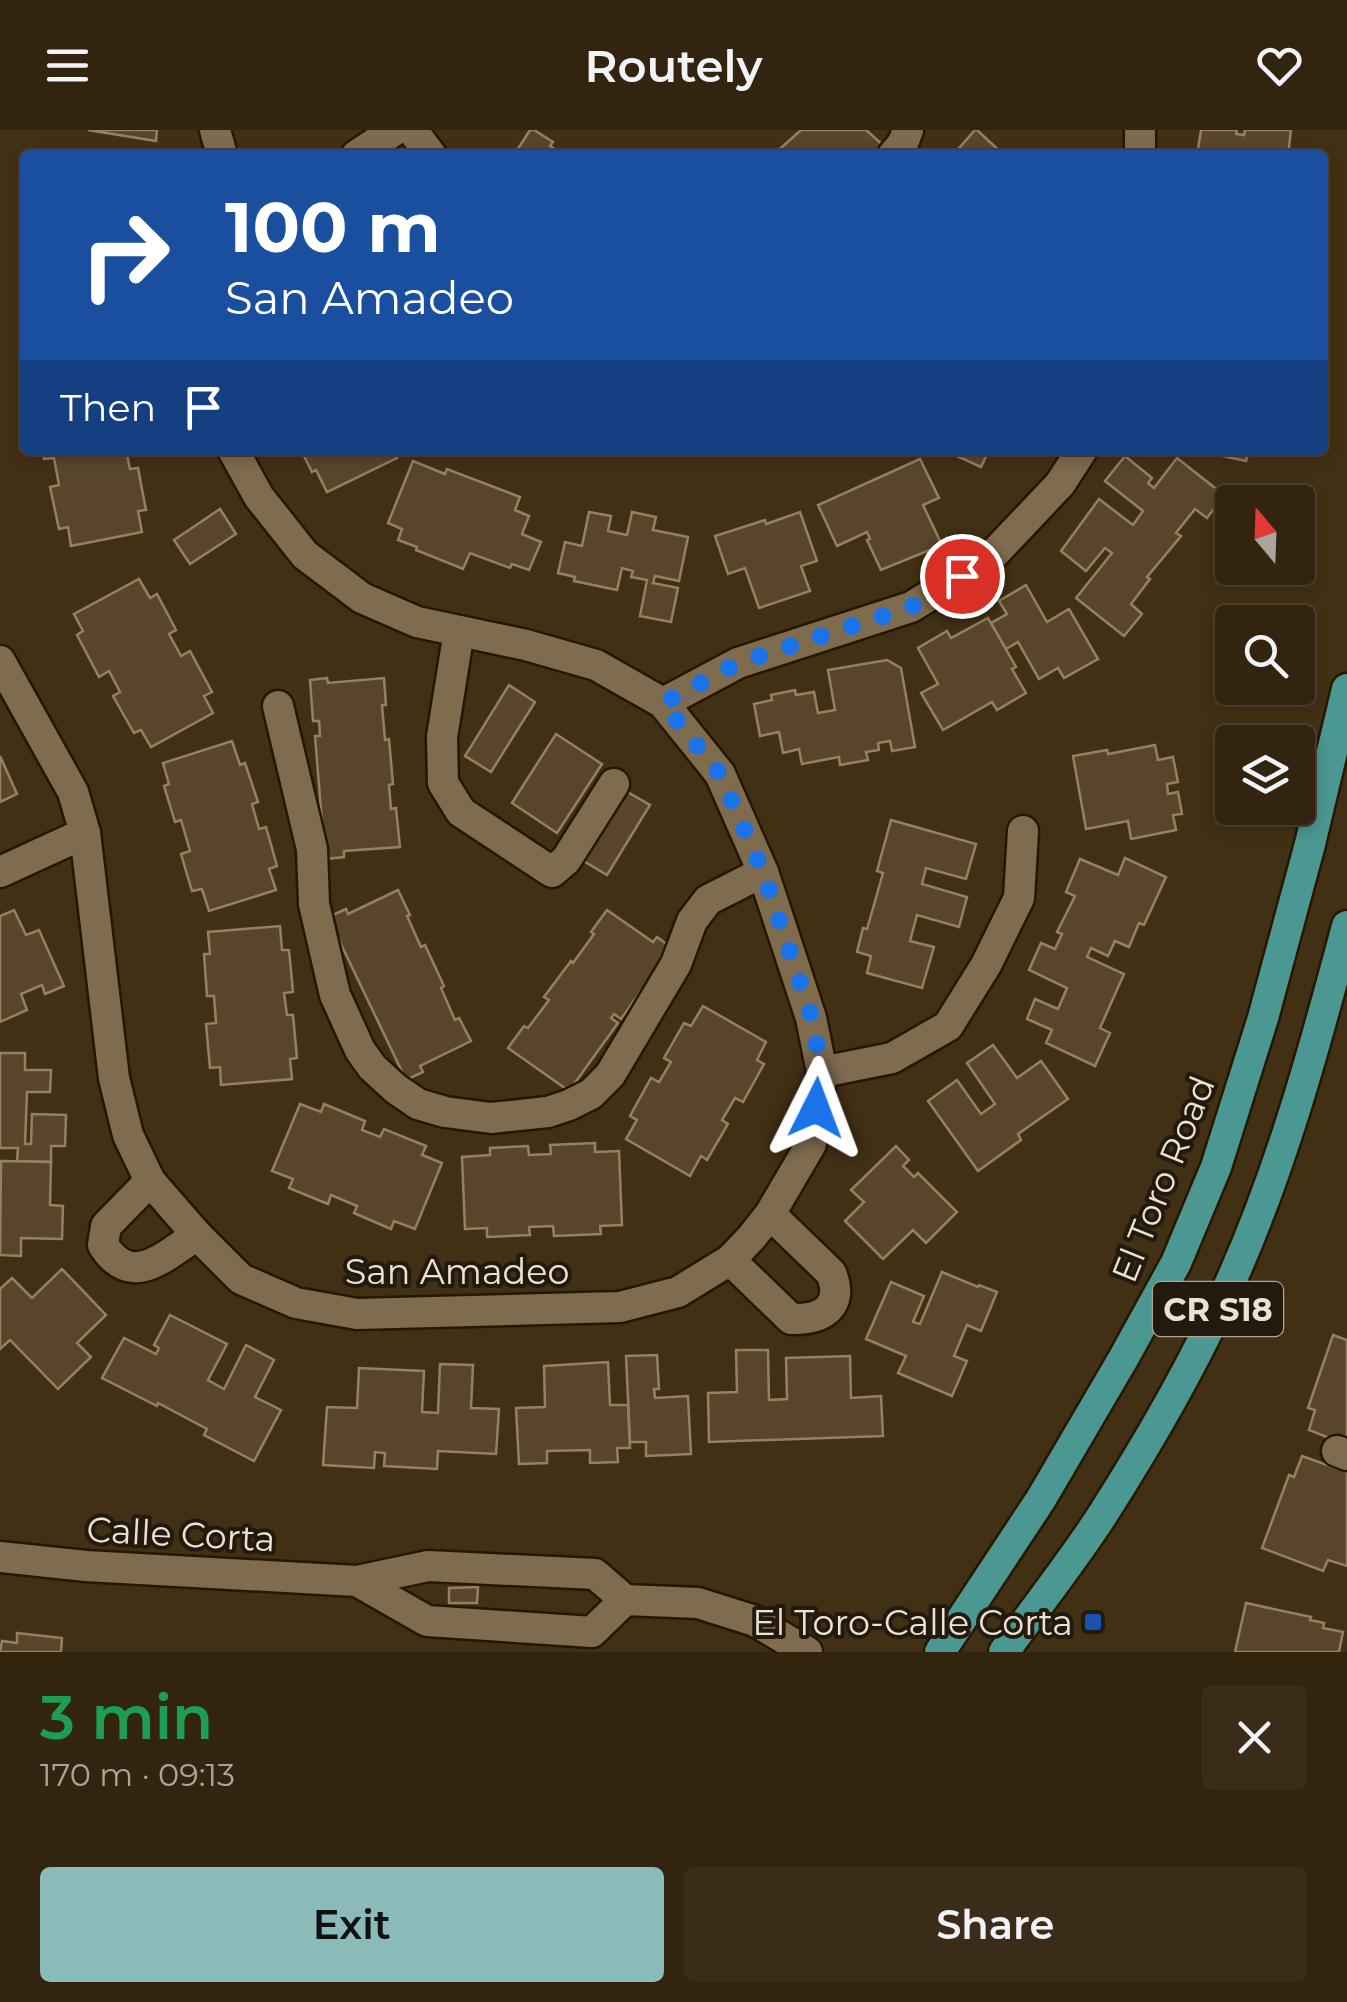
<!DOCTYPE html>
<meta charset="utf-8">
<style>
body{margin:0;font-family:Montserrat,sans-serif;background:#3a2c18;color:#f1f3f6;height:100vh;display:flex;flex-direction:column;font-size:38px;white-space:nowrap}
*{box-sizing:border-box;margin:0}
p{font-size:32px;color:#a8a49e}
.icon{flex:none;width:55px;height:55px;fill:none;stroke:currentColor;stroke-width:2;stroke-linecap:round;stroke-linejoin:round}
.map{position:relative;height:1522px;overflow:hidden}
.sheet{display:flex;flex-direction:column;background:#32240f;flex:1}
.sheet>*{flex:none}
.top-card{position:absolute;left:20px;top:20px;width:1308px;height:305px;border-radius:10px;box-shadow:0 5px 15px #0003,0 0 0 2px #4d412f;background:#1a4fa0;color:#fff;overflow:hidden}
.needle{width:65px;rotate:341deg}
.buttons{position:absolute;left:1215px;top:355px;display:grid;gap:20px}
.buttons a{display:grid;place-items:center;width:100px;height:100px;border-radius:10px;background:#32240f;box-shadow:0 5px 15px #0003,0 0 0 2px #4d412f;font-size:50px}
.pin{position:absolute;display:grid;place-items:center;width:85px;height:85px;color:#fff;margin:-42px;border:5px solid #fff;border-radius:50%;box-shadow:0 2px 10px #0007}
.me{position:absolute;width:110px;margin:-55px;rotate:3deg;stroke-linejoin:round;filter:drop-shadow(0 0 8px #0008)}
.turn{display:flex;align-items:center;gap:35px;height:210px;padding:0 40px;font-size:45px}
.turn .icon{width:130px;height:130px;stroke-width:2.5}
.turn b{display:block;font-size:70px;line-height:85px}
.then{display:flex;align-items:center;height:95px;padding:0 40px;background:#0003;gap:20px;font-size:38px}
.round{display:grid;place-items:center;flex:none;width:105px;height:105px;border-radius:10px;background:#3a2c18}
.head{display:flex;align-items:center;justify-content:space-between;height:170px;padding:0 40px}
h1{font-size:60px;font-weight:600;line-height:75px;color:#1e9e55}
.primary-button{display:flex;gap:20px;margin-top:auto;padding:20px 40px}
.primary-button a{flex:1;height:115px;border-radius:10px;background:#8bbbb9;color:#111;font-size:40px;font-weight:600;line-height:115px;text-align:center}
.primary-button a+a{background:#3a2c18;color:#f1f3f6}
header{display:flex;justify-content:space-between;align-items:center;height:130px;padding:0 40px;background:#32240f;font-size:45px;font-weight:600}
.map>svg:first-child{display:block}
.building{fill:#59462a;stroke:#958062;stroke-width:2.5}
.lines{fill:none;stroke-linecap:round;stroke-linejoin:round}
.minor-casing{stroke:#281700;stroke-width:35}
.major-casing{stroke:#281700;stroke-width:35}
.minor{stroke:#7f6b4e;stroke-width:30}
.major{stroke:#4b9791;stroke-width:30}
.route{stroke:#1a73e8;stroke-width:18;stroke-dasharray:0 32.4}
.transit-dot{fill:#1a4fb4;stroke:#221a0e;stroke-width:4}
.labels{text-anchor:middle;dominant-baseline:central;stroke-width:8;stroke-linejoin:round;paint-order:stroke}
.shield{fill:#221a0e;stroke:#b0a596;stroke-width:2.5}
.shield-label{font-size:32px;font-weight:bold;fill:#ede1d1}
.street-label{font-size:35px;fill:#ede1d1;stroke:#221a0e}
.poi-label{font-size:35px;fill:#ede1d1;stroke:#221a0e;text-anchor:end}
</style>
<header><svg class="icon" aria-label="menu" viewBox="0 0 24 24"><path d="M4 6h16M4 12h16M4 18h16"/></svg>Routely<svg class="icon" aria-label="heart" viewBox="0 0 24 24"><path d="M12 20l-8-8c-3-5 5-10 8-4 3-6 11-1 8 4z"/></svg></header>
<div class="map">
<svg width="1347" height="1522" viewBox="0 0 1347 1522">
<rect width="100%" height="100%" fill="#423014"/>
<g class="building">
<polygon points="88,0 157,0 156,11"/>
<polygon points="530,0 534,0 553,12 550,16 564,25 514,25"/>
<polygon points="801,0 866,0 883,15 874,25 773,25"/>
<polygon points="975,0 977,0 1004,25 953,25"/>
<polygon points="1201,0 1237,0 1236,4 1244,5 1245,0 1291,0 1288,25 1212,25 1213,22 1198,19"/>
<polygon points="43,320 126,320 130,339 138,338 146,380 138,381 142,402 71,416 68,397 59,399 50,357 59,355 54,328 44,329"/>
<polygon points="301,320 393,320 397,328 327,362 316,340 312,342"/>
<polygon points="944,320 989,320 981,337"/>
<polygon points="1195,320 1249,320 1246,331"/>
<polygon points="1125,326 1152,348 1148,353 1154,358 1177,328 1224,365 1207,388 1195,379 1176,403 1181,406 1147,447 1150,449 1131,474 1142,484 1124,506 1076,468 1112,423 1105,418 1086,441 1061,421 1099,369 1133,395 1143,381 1105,351"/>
<polygon points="920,329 939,368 923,375 942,415 881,440 867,410 870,409 867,402 837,416 818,375"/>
<polygon points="413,331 445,344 447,339 520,367 515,380 529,386 522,404 541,412 529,440 512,434 510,438 470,423 463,439 416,420 417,417 398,410 402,399 388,393"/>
<polygon points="220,379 236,404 190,434 174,410"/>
<polygon points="589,382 611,386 608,401 627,405 632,382 656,387 653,400 688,407 679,451 655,446 653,453 678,458 671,492 640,486 647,450 631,447 633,441 622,438 617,460 574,451 575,447 558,443 565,412 582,416"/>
<polygon points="800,382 817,431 801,436 810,461 759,478 745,438 728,444 715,406 765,390 766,394"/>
<polygon points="139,449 150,468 157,464 176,500 169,504 181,526 190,521 212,562 204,566 213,583 151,617 141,600 134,603 113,566 120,562 109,541 99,547 77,505 83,501 74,484"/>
<polygon points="1026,455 1047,492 1069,479 1098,529 1064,548 1058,538 1039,549 1018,512 1006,519 991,493 1007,484 999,471"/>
<polygon points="988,488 1016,537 1012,539 1026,563 997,580 992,572 943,600 921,563 938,554 918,518 947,501 951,508"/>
<polygon points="887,530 901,538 915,617 892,621 890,611 878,613 879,620 866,622 868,630 840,635 839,627 802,634 799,619 783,623 779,602 760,606 754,574 772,570 771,565 795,560 796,565 814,562 818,583 835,580 828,540"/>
<polygon points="327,548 328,553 384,548 386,575 382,575 385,610 389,609 393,654 389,655 391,679 396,678 400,717 344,721 344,727 325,729 315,606 320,606 319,591 313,591 310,550"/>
<polygon points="509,555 535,572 491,642 465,626"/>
<polygon points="556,604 602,634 557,703 512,673"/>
<polygon points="232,611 240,635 245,633 258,672 252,674 259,699 266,697 277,736 269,739 276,760 209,781 202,759 192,761 181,724 190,721 181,690 175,692 164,656 169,654 163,633"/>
<polygon points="1155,615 1158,630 1173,627 1178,652 1167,654 1168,664 1178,662 1182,684 1173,685 1176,700 1131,709 1128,691 1086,699 1073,626 1107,620 1108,624"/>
<polygon points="0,626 17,664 0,672"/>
<polygon points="624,660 650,675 607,745 582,730"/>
<polygon points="891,690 976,714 966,749 926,738 922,754 967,767 959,797 917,785 910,811 934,817 922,858 867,843 871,826 857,822 863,798 867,799 883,743 877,741"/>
<polygon points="1125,728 1166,747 1144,795 1139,793 1129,817 1115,811 1108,826 1091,818 1087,827 1124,844 1100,898 1110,903 1095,936 1046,913 1052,900 1027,889 1035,869 1058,879 1067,858 1029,840 1041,813 1055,819 1062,804 1057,802 1075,766 1066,762 1080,729 1118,745"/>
<polygon points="398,760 410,785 407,786 421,817 425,815 444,856 441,858 455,890 459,888 471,911 420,936 423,942 406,950 328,787 346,779 348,784"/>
<polygon points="14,780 26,805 39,800 64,856 45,864 42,855 21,864 27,880 0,892 0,786"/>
<polygon points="607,780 653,812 657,807 672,818 621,889 614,884 611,888 618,893 569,961 508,918 524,896 528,898 549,870 544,867 571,831 573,833 594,804 591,802"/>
<polygon points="280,796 282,820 289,820 293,862 284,863 287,885 293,885 297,928 290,929 292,949 221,955 220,937 210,938 206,894 216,893 214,866 207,866 204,824 210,824 208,802"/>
<polygon points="703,876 766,912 757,930 764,934 743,972 735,968 722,990 728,994 707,1030 701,1026 690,1046 626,1009 637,990 630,986 651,948 659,952 671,932 664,928 684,893 691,896"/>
<polygon points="993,915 1017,948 1041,931 1068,969 1018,1004 1021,1010 978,1041 928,971 957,950 981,984 995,974 967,933"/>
<polygon points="0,923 25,923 25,940 51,940 50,962 27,962 25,1014 31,1014 32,984 66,985 65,1016 51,1016 51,1032 17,1031 18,1018 0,1018"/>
<polygon points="300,974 321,982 324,974 365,991 362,1000 380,1007 384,999 426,1016 422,1025 442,1033 415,1099 394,1091 391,1099 354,1083 357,1076 331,1065 328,1074 289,1058 293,1049 272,1041"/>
<polygon points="595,1013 595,1022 619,1021 622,1095 600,1096 601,1104 554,1106 553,1096 529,1097 530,1105 487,1107 487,1098 465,1099 462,1027 490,1025 490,1018 528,1016 529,1025 551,1024 550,1015"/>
<polygon points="896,1016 909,1030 903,1036 914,1047 918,1043 957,1082 926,1113 913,1100 883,1129 845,1091 864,1072 851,1060"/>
<polygon points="1,1031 51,1032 50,1075 63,1076 62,1109 21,1108 21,1126 0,1125"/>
<polygon points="62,1139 106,1185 77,1213 91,1227 58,1259 10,1210 0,1219 0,1159 12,1148 32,1168"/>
<polygon points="942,1142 978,1157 979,1155 997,1162 981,1201 967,1195 954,1226 967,1231 952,1266 898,1243 906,1226 866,1209 891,1152 924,1166 913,1192 920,1194"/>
<polygon points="170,1185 227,1214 208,1250 224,1259 246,1215 274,1230 255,1267 281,1280 254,1331 204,1305 207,1299 158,1273 157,1276 102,1248 124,1208 156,1224 159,1218 154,1215"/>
<polygon points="1333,1205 1347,1210 1347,1315 1309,1300 1315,1280 1308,1278"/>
<polygon points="736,1220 768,1220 769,1270 787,1269 786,1228 850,1226 851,1268 881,1266 883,1306 709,1312 708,1263 737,1262"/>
<polygon points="657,1225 659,1259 654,1259 655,1268 688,1266 691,1324 646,1326 646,1312 630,1312 626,1226"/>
<polygon points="608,1232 610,1275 628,1275 630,1318 617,1318 618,1332 590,1333 590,1320 547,1321 547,1333 519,1334 516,1278 545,1277 544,1236"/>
<polygon points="440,1234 473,1235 471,1278 499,1279 496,1324 438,1321 437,1339 384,1336 385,1323 375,1322 374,1338 323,1335 327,1277 357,1278 359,1238 424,1241 422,1282 438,1283"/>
<polygon points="1302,1326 1347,1342 1347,1436 1328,1430 1323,1441 1262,1418 1289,1345 1294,1347"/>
<polygon points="478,1457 477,1473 449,1473 449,1458"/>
<polygon points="1246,1473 1311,1487 1310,1490 1324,1493 1323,1498 1343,1502 1339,1522 1235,1522"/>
<polygon points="17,1503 62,1508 61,1522 0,1522 2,1511 17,1513"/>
</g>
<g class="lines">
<g class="minor-casing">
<g id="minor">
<polyline points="215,0 222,25"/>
<polyline points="412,0 431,25"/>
<polyline points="1140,0 1140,25"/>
<polyline points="357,25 395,0"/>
<polyline points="893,25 903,13 908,0"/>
<polyline points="459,501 442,607 443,653 461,682 552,742 566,730 614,654"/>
<polyline points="0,531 73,662 85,703 114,948 128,1005 150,1051 197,1105 241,1149 296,1173 357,1184 620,1177 678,1162 730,1130 751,1108 770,1084 811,1014 822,942 811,888 763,742 720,644 663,573 596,535 526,515 417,492 362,468 305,425 259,367 233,320"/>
<polyline points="663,573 738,533 911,477 988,430 1060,354 1082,320"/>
<polyline points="278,576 312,719 314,774 335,865 360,920 372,937 396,959 418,974 445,982 491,988 548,982 569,975 591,964 610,945 676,834 692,791 708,770 763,742"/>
<polyline points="0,742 85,703"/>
<polyline points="822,942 892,928 948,896 986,835 1019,768 1023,701"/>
<path d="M150,1051L106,1096L103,1115C132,1160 164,1126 197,1105"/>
<path d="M730,1130L791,1189C822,1190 845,1177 831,1143L770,1084"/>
<polyline points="1337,1321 1347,1325"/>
<polyline points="0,1427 86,1436 357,1451 428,1436 595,1444 625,1470 698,1473 755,1491 807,1522"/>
<polyline points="357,1451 427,1491 592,1502 625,1470"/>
</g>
</g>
<g class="major-casing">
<g id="major">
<polyline points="940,1522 1041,1369 1123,1229 1176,1133 1216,1037 1263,888 1310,714 1347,559"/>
<path d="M1004,1522C1036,1477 1071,1433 1101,1387C1147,1315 1191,1240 1226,1162C1280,1045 1314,920 1347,796"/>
</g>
</g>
<use href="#minor" class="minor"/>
<use href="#major" class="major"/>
</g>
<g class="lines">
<polyline class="route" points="816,978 822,942 812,888 763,742 720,644 663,573 738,533 911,477 962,446"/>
</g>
<rect class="transit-dot" x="1083" y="1482" width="20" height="20" rx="5"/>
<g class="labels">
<rect class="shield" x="1153" y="1152" width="130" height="54" rx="8"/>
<g class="shield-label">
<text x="1218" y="1179">CR S18</text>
</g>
<g class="street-label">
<text transform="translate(1163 1049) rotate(-68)">El Toro Road</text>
<text x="457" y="1141">San Amadeo</text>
<text transform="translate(181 1404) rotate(3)">Calle Corta</text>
</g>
<g class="poi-label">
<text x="1073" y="1492">El Toro-Calle Corta</text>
</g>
</g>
</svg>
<div class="buttons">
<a><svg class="needle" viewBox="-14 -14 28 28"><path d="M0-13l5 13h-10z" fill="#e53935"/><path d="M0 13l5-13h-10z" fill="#a8a49e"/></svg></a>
<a><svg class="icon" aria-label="search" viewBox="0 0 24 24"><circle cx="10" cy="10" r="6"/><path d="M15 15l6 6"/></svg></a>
<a><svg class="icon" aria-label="layers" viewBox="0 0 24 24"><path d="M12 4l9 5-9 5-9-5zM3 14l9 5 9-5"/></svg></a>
</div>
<div class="pin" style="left:962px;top:446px;background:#d93025"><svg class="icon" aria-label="arrive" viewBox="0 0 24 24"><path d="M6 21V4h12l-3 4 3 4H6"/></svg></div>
<svg class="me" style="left:816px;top:978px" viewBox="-20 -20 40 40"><path d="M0-17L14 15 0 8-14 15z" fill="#1a73e8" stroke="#fff" stroke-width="4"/></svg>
<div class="top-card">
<div class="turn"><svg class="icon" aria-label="right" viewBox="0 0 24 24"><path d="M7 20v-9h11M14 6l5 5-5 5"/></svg><div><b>100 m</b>San Amadeo</div></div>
<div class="then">Then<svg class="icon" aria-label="arrive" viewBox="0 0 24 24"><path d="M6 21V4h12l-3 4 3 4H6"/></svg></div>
</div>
</div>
<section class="sheet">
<div class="head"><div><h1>3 min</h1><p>170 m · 09:13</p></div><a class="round"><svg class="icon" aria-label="close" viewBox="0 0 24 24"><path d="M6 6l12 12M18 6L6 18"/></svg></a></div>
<div class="primary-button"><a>Exit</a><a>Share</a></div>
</section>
